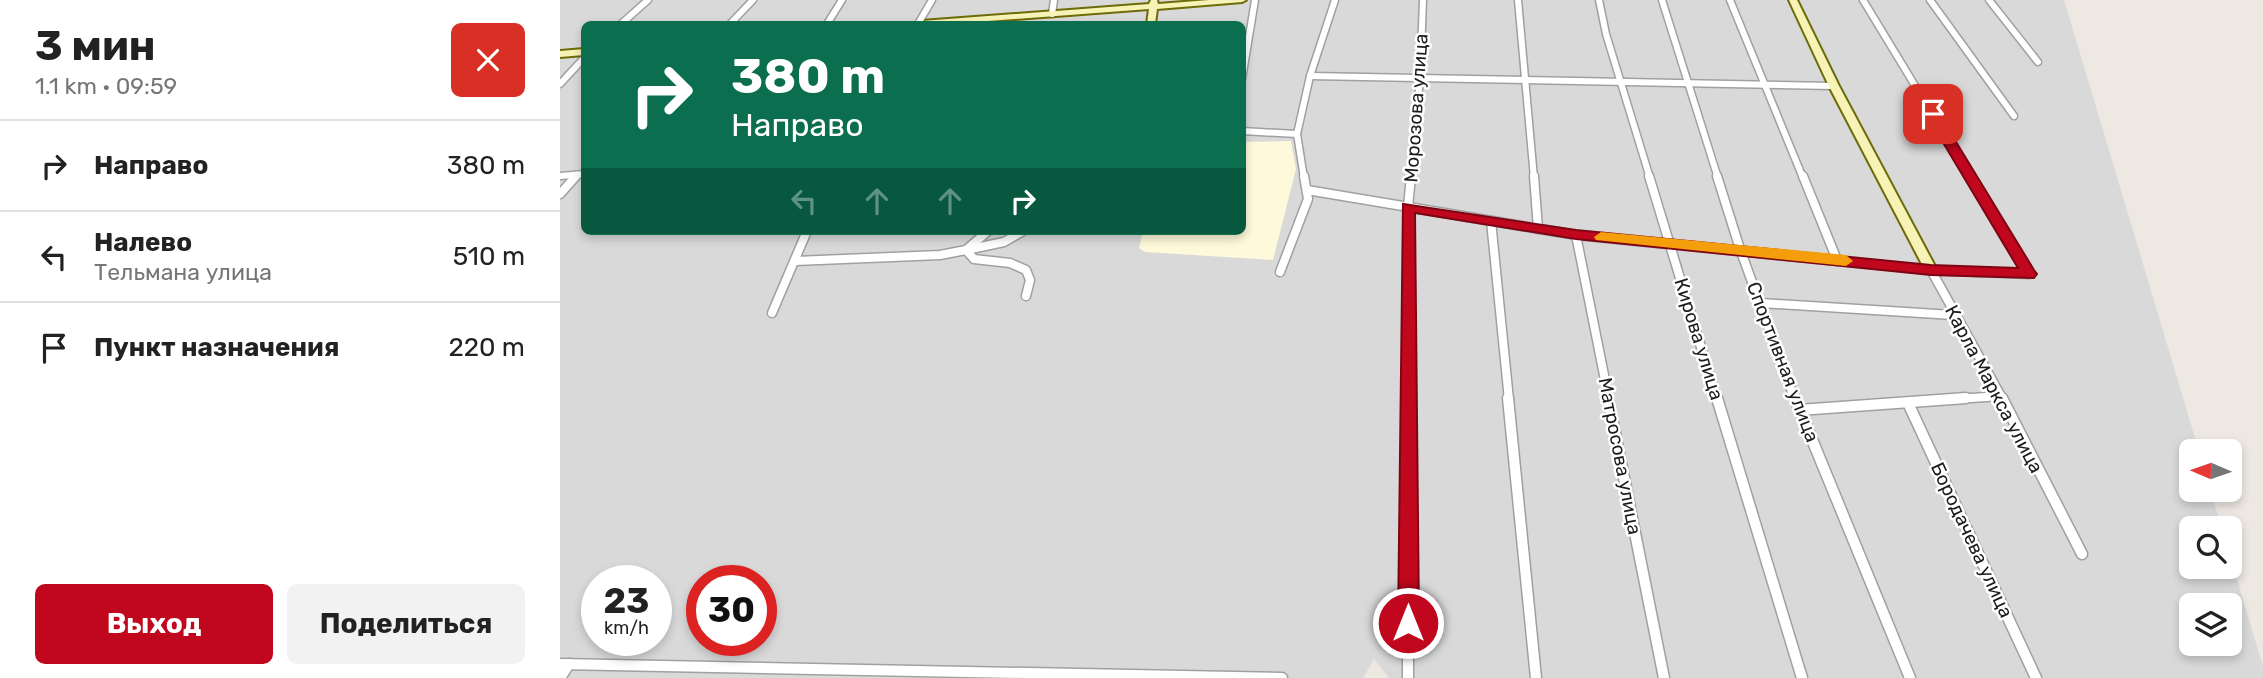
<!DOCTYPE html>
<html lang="ru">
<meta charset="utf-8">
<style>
body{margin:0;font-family:Rubik,sans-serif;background:#f2f2f2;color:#222;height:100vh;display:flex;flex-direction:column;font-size:26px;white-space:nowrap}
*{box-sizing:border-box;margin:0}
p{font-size:23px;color:#767676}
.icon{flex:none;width:38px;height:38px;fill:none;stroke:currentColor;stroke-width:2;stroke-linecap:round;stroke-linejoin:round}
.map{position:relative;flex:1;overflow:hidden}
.panel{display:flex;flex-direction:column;background:#fff;width:560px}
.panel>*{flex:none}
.guide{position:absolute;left:21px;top:21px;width:665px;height:214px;border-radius:10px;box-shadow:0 4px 10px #0003;background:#0b6e4f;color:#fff;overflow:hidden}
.needle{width:46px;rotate:272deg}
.tools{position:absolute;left:1619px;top:439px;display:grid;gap:14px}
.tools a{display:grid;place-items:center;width:63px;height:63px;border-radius:10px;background:#fff;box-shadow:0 4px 10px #0003;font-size:35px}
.speed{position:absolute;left:21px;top:565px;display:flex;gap:14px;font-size:35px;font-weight:700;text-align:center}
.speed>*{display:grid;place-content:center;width:91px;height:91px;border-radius:50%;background:#fff;box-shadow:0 4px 10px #0003;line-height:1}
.speed small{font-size:18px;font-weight:400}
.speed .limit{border:10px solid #d22;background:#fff;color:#111}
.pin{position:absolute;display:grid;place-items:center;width:60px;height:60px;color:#fff;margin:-30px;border-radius:14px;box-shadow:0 4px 10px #0006}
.me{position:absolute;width:77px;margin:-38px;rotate:0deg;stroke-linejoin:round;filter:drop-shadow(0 0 5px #0008)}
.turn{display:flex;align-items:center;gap:24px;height:147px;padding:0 35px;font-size:32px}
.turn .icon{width:91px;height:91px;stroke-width:2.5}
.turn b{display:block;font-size:49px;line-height:60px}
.lanes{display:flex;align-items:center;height:66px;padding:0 35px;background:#0003;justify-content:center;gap:35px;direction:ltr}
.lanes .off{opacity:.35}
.round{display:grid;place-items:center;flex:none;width:74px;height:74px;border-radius:10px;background:#f2f2f2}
.summary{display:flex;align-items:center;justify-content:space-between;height:119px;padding:0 35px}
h1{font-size:42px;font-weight:700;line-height:52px}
.primary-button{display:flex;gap:14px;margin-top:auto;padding:14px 35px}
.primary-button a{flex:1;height:80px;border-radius:10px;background:#c0071d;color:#fff;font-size:28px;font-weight:700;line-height:80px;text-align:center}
.primary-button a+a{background:#f2f2f2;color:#222}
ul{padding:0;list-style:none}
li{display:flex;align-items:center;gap:21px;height:91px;padding:0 35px;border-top:2px solid #e0e0e0}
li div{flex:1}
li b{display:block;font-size:26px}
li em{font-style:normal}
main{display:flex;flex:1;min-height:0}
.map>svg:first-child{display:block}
.residential{fill:#dad9d9;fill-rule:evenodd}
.education{fill:#fef9da}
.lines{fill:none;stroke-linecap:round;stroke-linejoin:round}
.street-far2-casing{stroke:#a0a0a0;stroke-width:9}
.street-far1-casing{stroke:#a0a0a0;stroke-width:11}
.street-casing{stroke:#a0a0a0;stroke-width:13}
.secondary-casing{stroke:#6d6c09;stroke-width:4}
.street-far2{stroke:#fff;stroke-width:6}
.street-far1{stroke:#fff;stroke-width:8}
.street{stroke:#fff;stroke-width:10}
.secondary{fill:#f7f2b6;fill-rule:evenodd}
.route{fill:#c0071d;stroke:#7d0513;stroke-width:2}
.slow{fill:#f59e0b}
.labels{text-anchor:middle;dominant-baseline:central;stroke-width:5;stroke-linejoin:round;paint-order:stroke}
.street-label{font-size:19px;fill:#1c1c1c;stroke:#fff}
</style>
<main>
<section class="panel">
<div class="summary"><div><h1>3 мин</h1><p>1.1 km · 09:59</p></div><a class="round" style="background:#d93025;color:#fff"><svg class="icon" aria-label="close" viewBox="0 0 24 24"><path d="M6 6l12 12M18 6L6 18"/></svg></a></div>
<ul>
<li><svg class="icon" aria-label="right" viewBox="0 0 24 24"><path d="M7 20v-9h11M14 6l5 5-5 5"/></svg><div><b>Направо</b></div><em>380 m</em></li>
<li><svg class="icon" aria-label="left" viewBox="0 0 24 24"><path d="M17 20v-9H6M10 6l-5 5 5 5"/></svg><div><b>Налево</b><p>Тельмана улица</p></div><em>510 m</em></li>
<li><svg class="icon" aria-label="arrive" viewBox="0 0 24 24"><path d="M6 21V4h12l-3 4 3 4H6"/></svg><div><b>Пункт назначения</b></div><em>220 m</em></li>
</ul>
<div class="primary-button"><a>Выход</a><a>Поделиться</a></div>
</section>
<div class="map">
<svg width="1703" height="678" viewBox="0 0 1703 678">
<rect width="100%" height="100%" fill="#ede8e2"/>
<path class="residential" d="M0,0H1504L1639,451L1631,452V490H1650L1662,528H1631V567H1670V555L1703,667V678H829L814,659L803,678H0ZM24,24H682V231H24ZM37,581H96V640H37ZM142,581H201V640H142ZM1631,606H1670V644H1631Z"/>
<polygon class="education" points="731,141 736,169 713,260 585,252 579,248 583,231 682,231 683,142"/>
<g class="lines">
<g class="street-far2-casing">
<g id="street-far2">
<polyline points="958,0 974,178"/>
<polyline points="1039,0 1046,34 1090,178"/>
<polyline points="1102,0 1158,178"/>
<polyline points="1170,0 1243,178"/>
<polyline points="1303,0 1411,178"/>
<polyline points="1370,0 1454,116"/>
<polyline points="1429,0 1478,62"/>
<polyline points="492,14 494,0"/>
<polyline points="61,24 88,0"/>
<polyline points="170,24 193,0"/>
<polyline points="267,24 282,0"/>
<polyline points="358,24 372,0"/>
<polyline points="750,76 1274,86"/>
<polyline points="682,79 695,0"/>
<polyline points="0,84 24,58"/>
<polyline points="682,131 737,134"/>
<polyline points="0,176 24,174"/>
<polyline points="14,178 17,175"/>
<polyline points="744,178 737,134 750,76 775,0"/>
<polyline points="851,178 860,78 863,0"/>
</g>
</g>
<g class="street-far1-casing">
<g id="street-far1">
<polyline points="974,176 978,229"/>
<polyline points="1089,176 1157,400"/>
<polyline points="1157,176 1180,249 1235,400"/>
<polyline points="1243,176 1277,260"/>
<polyline points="1410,176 1469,274"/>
<polyline points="747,190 1016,235 1371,270 1469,274"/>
<polyline points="0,194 16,176"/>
<polyline points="931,221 949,400"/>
<polyline points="463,231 444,242 406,250 414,259 450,263 466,270 470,280 466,296"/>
<polyline points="1016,235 1049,400"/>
<polyline points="235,261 380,255 406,250 428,231"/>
<polyline points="1371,270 1443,400"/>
<polyline points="720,272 748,199 744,176"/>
<polyline points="1201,303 1393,315"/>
<polyline points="212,313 247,231"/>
<polyline points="848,400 848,207 851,176"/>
<polyline points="1381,400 1441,396"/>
</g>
</g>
<g class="street-casing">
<g id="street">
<polyline points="848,398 848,678"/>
<polyline points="948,398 976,678"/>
<polyline points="1048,398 1104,678"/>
<polyline points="1157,398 1242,678"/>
<polyline points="1235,398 1350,678"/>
<polyline points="1442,398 1522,554"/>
<polyline points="1348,403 1476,678"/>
<polyline points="1239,410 1406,398"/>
<polyline points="0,664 722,678"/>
<polyline points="0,678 9,664"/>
</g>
</g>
<g class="secondary-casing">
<g id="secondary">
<polygon points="591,0 597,0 598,4 649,0 686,0 682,2 597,9 595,24 587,24 589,9 388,24 357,24 361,21 589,4"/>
<polygon points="1229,0 1237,0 1279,86 1377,270 1375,273 1367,273 1365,270 1269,86"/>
<polygon points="24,49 24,55 0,57 0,51"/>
</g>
</g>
<use href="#street-far2" class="street-far2"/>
<use href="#street-far1" class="street-far1"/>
<use href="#street" class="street"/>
<use href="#secondary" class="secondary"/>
</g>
<polygon class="route" points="1373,111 1379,114 1474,270 1477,274 1474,278 1371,275 1016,239 855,213 859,623 856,629 848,632 841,629 838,623 843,204 1016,230 1371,265 1458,268 1366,114"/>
<polygon class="slow" points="1041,232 1286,255 1293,261 1286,266 1036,240 1034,237"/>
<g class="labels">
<g class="street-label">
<text transform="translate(856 108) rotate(-86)">Морозова улица</text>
<text transform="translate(1139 339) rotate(73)">Кирова улица</text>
<text transform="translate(1223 362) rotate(69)">Спортивная улица</text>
<text transform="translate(1434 389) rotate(62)">Карла Маркса улица</text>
<text transform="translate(1060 456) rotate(79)">Матросова улица</text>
<text transform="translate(1412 540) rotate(65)">Бородачева улица</text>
</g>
</g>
</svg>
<div class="tools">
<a><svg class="needle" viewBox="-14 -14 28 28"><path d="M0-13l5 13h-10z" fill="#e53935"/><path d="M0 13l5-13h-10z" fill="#767676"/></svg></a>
<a><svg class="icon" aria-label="search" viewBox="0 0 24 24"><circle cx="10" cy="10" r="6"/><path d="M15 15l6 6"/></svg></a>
<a><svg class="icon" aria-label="layers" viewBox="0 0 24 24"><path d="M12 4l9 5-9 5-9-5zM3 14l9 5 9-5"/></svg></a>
</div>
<div class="speed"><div>23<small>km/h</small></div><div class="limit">30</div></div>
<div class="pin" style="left:1373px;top:114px;background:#d93025"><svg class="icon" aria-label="arrive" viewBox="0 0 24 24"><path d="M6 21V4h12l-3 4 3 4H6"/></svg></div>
<svg class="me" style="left:848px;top:623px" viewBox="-20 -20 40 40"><circle r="17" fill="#c0071d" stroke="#fff" stroke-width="3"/><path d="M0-11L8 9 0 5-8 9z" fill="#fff"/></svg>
<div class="guide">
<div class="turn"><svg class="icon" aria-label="right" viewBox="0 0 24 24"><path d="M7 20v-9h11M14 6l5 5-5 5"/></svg><div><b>380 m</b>Направо</div></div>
<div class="lanes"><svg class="icon off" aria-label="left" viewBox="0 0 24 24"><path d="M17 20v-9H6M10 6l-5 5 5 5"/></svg><svg class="icon off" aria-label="ahead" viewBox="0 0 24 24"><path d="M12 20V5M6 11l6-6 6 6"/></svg><svg class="icon off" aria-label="ahead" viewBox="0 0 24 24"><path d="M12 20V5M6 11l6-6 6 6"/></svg><svg class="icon" aria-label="right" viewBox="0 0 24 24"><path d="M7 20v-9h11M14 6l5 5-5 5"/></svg></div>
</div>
</div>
</main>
